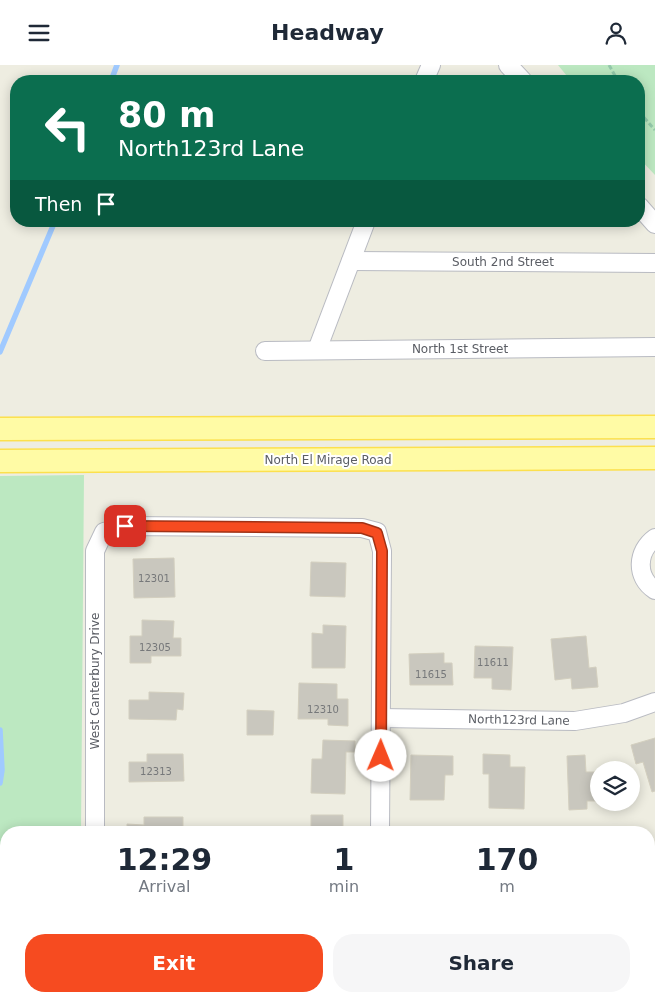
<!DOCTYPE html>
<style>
body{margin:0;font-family:"DejaVu Sans",sans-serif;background:#f6f6f7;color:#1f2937;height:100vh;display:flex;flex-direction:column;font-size:19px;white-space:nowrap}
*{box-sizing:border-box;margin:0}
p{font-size:16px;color:#747a83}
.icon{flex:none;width:28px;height:28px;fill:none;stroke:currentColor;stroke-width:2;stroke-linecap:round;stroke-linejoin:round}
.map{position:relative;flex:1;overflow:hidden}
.details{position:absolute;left:0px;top:761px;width:655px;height:176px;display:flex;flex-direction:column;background:#fff;border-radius:20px 20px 0 0;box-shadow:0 2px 12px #0003}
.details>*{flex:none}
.banner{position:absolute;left:10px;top:10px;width:635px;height:152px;border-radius:20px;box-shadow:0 2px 12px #0003;background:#0b6e4f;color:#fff;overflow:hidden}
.controls{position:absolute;left:590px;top:696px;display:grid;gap:10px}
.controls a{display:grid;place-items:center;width:50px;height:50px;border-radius:50%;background:#fff;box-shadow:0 2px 12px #0003;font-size:25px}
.pin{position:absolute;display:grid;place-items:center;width:42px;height:42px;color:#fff;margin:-21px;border-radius:10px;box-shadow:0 2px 8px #0006}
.me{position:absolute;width:55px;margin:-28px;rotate:1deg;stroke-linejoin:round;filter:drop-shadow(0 0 4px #0008)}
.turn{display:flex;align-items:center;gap:18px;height:105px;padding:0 25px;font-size:22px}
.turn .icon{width:65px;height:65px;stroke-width:2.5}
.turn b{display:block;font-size:35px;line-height:42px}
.then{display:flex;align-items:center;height:48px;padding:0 25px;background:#0003;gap:10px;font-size:19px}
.eta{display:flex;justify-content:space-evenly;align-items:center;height:85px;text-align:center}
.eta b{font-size:30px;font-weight:700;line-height:35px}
.cta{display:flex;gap:10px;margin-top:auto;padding:10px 25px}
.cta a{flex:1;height:58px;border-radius:20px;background:#f64b20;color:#fff;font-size:20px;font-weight:700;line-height:58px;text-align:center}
.cta a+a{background:#f6f6f7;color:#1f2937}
header{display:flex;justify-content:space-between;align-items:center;height:65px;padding:0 25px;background:#fff;font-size:22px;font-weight:700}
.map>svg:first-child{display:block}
.green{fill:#bce8c1}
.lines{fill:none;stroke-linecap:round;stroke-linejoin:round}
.stream{stroke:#a0caff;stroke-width:5.5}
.building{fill:#c9c7be;stroke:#d3cfbf}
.minor-casing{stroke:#b9bbc2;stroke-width:20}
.major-casing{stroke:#fce04d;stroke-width:25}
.path{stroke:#94c9aa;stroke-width:3;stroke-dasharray:5 2.5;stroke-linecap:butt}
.minor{stroke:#fff;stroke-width:18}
.major{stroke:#fffba5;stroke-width:22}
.route-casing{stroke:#a03115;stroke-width:12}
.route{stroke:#f64b20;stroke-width:9}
.labels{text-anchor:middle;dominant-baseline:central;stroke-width:4;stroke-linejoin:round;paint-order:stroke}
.number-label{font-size:10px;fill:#76787a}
.street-label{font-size:12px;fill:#5a5d64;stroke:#fff}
</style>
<header><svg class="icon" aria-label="menu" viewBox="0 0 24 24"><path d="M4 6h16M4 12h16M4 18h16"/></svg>Headway<svg class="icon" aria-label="person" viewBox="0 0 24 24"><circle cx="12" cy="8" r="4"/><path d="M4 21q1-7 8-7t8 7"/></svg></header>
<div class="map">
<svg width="655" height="937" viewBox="0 0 655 937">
<rect width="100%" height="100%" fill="#eeede1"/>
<g class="green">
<polygon points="558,0 655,0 655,110 639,93 639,16 571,16"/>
<polygon points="84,410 81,767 6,768 6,931 82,931 82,937 0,937 0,411"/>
</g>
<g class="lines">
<g class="stream">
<polyline points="111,16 117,0"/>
<polyline points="0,287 55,156"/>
<polyline points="0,665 2,705 0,718"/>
</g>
</g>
<g class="building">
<polygon points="174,493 175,532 134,533 133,494"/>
<polygon points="311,497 346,498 345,532 310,531"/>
<polygon points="142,555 174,556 173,573 181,573 181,591 151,591 151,598 130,598 130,571 142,571"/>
<polygon points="323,560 346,561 345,603 312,603 312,568 323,569"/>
<polygon points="586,571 589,603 596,602 598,622 572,624 571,613 555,615 551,574"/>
<polygon points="475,581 513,582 511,625 492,624 492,613 474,613"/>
<polygon points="444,588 444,598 452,598 453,620 410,620 409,589"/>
<polygon points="299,618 337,619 337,634 348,634 348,661 328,660 328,654 298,654"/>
<polygon points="149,627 184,628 183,645 177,644 176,655 129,654 129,635 149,635"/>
<polygon points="247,645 274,646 273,670 247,670"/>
<polygon points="655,673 655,726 652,727 643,697 636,699 631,680"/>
<polygon points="323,675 355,676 355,687 346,687 345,729 311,728 312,694 322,694"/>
<polygon points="147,689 183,689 184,716 129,717 129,697 147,697"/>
<polygon points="483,689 510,690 510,702 525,702 524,744 489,743 489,709 483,709"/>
<polygon points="411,690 453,691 453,710 445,710 444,735 410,735"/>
<polygon points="585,690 586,707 595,707 596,736 587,736 587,744 569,745 567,691"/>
<polygon points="311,750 343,750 343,768 305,768 305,764 311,764"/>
<polygon points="144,752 183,752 183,768 127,768 127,759 144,760"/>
<polygon points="614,931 634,931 632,937"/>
<polygon points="139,932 177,933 177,937 139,937"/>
</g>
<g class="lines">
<g class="minor-casing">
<g id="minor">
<polyline points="508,0 523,16"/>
<polyline points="424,16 431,0"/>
<polyline points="639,141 655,159"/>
<polyline points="351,196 655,198"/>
<polyline points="317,285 366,156"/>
<polyline points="265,286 655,282"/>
<path d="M655,473C637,486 635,512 655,525"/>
<polyline points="381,653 575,656 624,648 655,637"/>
<polyline points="95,768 95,486 104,467 125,461 362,463 377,467 382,486 380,768"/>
<polyline points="95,931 95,937"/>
<polyline points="379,937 379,931"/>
</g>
</g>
<g class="major-casing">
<g id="major">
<polyline points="0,364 655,362"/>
<polyline points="0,396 655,393"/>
</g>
</g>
<g class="path">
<polyline points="609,0 618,16"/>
<polyline points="639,47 655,65"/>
<polyline points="0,823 6,834"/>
<polyline points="16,937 17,931"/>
</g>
<use href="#minor" class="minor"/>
<use href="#major" class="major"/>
</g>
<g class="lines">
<g class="route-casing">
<polyline id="route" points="125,461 362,463 377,468 382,486 381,691"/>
</g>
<use href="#route" class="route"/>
</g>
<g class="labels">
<g class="number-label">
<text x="154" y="513">12301</text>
<text x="155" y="582">12305</text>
<text x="493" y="597">11611</text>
<text x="431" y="609">11615</text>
<text x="323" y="644">12310</text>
<text x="156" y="706">12313</text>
</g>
<g class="street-label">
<text x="503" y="197">South 2nd Street</text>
<text x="460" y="284">North 1st Street</text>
<text x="328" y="395">North El Mirage Road</text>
<text transform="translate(95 616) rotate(-90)">West Canterbury Drive</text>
<text transform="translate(519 655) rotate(1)">North123rd Lane</text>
</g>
</g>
</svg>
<div class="controls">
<a><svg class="icon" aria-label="layers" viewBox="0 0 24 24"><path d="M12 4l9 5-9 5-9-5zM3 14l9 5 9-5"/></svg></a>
</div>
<div class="pin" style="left:125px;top:461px;background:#d93025"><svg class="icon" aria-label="arrive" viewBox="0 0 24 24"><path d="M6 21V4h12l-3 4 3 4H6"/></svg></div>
<svg class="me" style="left:381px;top:691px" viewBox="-20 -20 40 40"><circle r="19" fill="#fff"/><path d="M0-13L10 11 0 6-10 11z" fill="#f64b20"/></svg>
<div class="banner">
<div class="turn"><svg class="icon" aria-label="left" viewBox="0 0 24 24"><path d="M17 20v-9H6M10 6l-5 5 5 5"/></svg><div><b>80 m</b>North123rd Lane</div></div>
<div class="then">Then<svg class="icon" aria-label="arrive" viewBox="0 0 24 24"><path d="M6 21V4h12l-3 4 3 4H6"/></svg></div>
</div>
<section class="details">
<div class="eta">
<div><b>12:29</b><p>Arrival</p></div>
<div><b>1</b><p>min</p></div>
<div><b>170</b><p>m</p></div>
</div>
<div class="cta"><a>Exit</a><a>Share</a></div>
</section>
</div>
